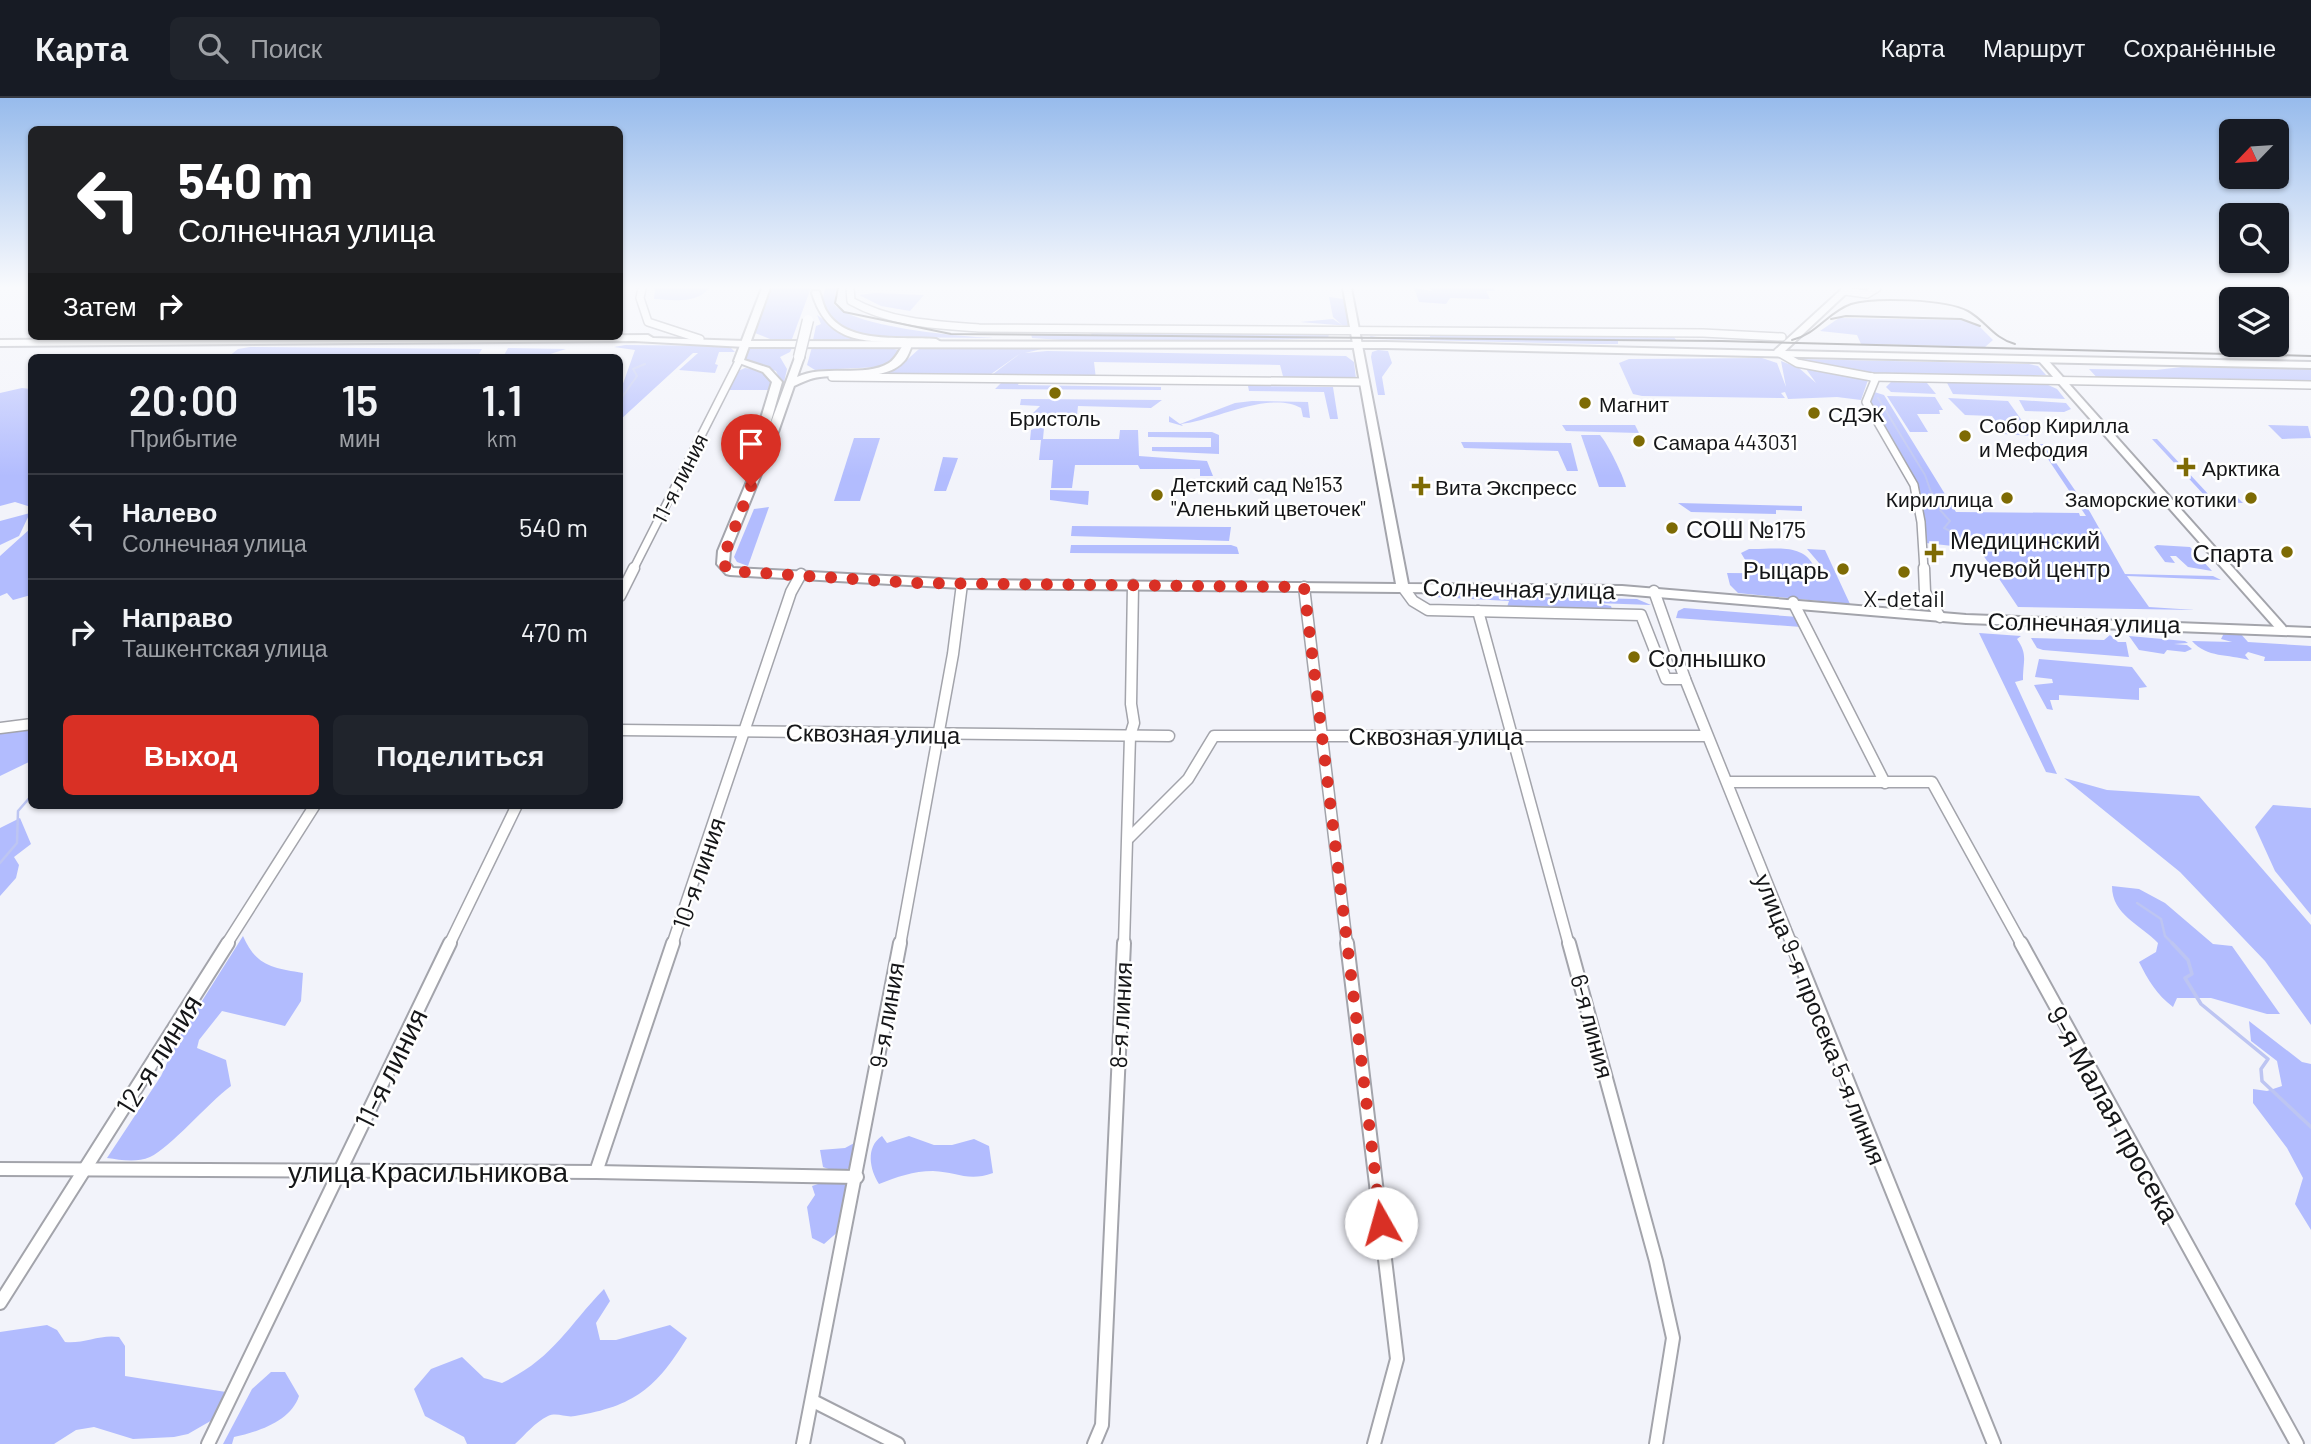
<!DOCTYPE html>
<html lang="ru">
<meta charset="utf-8">
<style>
body{margin:0;font-family:Barlow,sans-serif;background:#20242c;color:#f1f3f6;height:100vh;display:flex;flex-direction:column;font-size:26px;white-space:nowrap}
*{box-sizing:border-box;margin:0}
p{font-size:23px;color:#9ea1a6}
.icon{flex:none;width:38px;height:38px;fill:none;stroke:currentColor;stroke-width:2;stroke-linecap:round;stroke-linejoin:round}
.map{position:relative;flex:1;overflow:hidden}
.panel{position:absolute;left:28px;top:256px;width:595px;height:455px;display:flex;flex-direction:column;background:#171b24;border-radius:10px;box-shadow:0 2px 5px #0004}
.panel>*{flex:none}
.hud{position:absolute;left:28px;top:28px;width:595px;height:214px;border-radius:10px;box-shadow:0 2px 5px #0004;background:#202124;color:#fff;overflow:hidden}
.needle{width:46px;rotate:245deg}
.tools{position:absolute;left:2219px;top:21px;display:grid;gap:14px}
.tools a{display:grid;place-items:center;width:70px;height:70px;border-radius:10px;background:#171b24;box-shadow:0 2px 5px #0004;font-size:35px}
.pin{position:absolute;display:grid;place-items:center;width:60px;height:60px;color:#fff;margin:-72px -30px;border-radius:50% 50% 50% 0;rotate:-45deg;box-shadow:0 0 7px #0007}
.pin .icon{rotate:45deg}
.me{position:absolute;width:77px;margin:-38px;rotate:353deg;stroke-linejoin:round;filter:drop-shadow(0 0 5px #0008)}
.turn{display:flex;align-items:center;gap:24px;height:147px;padding:0 35px;font-size:32px}
.turn .icon{width:91px;height:91px;stroke-width:2.5}
.turn b{display:block;font-size:49px;line-height:60px}
.then{display:flex;align-items:center;height:66px;padding:0 35px;background:#0003;gap:14px;font-size:26px}
.eta{display:flex;justify-content:space-evenly;align-items:center;height:119px;text-align:center}
.eta b{font-size:42px;font-weight:600;line-height:49px}
.primary-button{display:flex;gap:14px;margin-top:auto;padding:14px 35px}
.primary-button a{flex:1;height:80px;border-radius:10px;background:#d93025;color:#fff;font-size:28px;font-weight:600;line-height:80px;text-align:center}
.primary-button a+a{background:#20242c;color:#f1f3f6}
ul{padding:0;list-style:none}
li{display:flex;align-items:center;gap:21px;height:105px;padding:0 35px;border-top:2px solid #363941}
li div{flex:1}
li b{display:block;font-size:26px}
li em{font-style:normal}
header{display:flex;align-items:center;gap:42px;box-sizing:border-box;height:98px;padding:0 35px;background:#171b24;border-bottom:2px solid #363941}
header strong{font-size:33px}
nav{display:flex;gap:38px;margin-inline-start:auto;font-size:24px}
.search{width:490px;height:63px;background:#20242c;display:flex;align-items:center;gap:18px;box-sizing:border-box;padding:0 24px;border-radius:10px;color:#9ea1a6;font-size:26px}
.map>svg:first-child{display:block}
.green{fill:#b2bcfe}
.lines{fill:none;stroke-linecap:round;stroke-linejoin:round}
.stream-far2{stroke:#bdc5f2;stroke-width:2}
.stream-far1{stroke:#bdc5f2;stroke-width:2.5}
.stream{stroke:#bdc5f2;stroke-width:3.5}
.minor-far2-casing{stroke:#a3a4ab;stroke-width:10}
.minor-far1-casing{stroke:#a3a4ab;stroke-width:13}
.minor-casing{stroke:#a3a4ab;stroke-width:16}
.tertiary-casing{stroke:#a3a4ab;stroke-width:4}
.secondary-casing{stroke:#a3a4ab;stroke-width:4}
.primary-casing{stroke:#a3a4ab;stroke-width:4}
.minor-far2{stroke:#fff;stroke-width:7}
.minor-far1{stroke:#fff;stroke-width:10}
.minor{stroke:#fff;stroke-width:12}
.tertiary{fill:#fff;fill-rule:evenodd}
.secondary{fill:#fff;fill-rule:evenodd}
.primary{fill:#fff;fill-rule:evenodd}
.tram{stroke:#57585c;stroke-width:2}
.secondary-bridge-casing{stroke:#a3a4ab;stroke-width:13;stroke-linecap:butt}
.secondary-bridge{stroke:#fff;stroke-width:10}
.route{stroke:#d93025;stroke-width:12;stroke-dasharray:0 21.6}
.poi-dot{fill:#7e6b04;stroke:#fff;stroke-width:2.5}
.labels{text-anchor:middle;dominant-baseline:central;stroke-width:5;stroke-linejoin:round;paint-order:stroke}
.far-poi-label{font-size:21px;fill:#151618;stroke:#fff;text-anchor:start}
.far-street-label{font-size:21px;fill:#151618;stroke:#fff}
.poi-label{font-size:24px;fill:#151618;stroke:#fff;text-anchor:start}
.street-label{font-size:24px;fill:#151618;stroke:#fff}
.near-street-label{font-size:28px;fill:#151618;stroke:#fff}
</style>
<header>
<strong>Карта</strong>
<div class="search"><svg class="icon" aria-label="search" viewBox="0 0 24 24"><circle cx="10" cy="10" r="6"/><path d="M15 15l6 6"/></svg>Поиск</div>
<nav><a>Карта</a><a>Маршрут</a><a>Сохранённые</a></nav>
</header>
<div class="map">
<svg width="2311" height="1346" viewBox="0 0 2311 1346">
<rect width="100%" height="100%" fill="#f2f3fa"/>
<g class="green">
<path d="M655,190H709C697,206 673,202 654,201Z"/>
<polygon points="771,190 811,190 792,241 770,241 755,235"/>
<path d="M825,190H836L834,206C853,230 970,240 1002,240L870,239L852,235L828,222L822,204Z"/>
<polygon points="1414,190 1432,193 1430,190 1494,190 1495,193 1486,193 1490,201 1450,200 1446,206 1419,204"/>
<polygon points="875,195 924,197 910,213 881,208 859,197"/>
<polygon points="1329,199 1344,201 1349,228 1300,224 1333,221 1342,227 1333,219"/>
<polygon points="817,217 842,234 885,244 813,242 816,228 821,226"/>
<polygon points="1839,220 1961,222 1978,227 1993,242 1985,249 1868,246 1861,246 1857,237 1820,233"/>
<path d="M1092,233L1329,236L1328,240C1230,243 1130,248 1032,240L1031,236L1091,237Z"/>
<polygon points="1430,236 1673,238 1677,243 1618,242 1618,246 1597,246 1372,241 1370,238 1391,241 1391,239 1430,239"/>
<polygon points="625,247 729,248 735,254 719,254 715,266 718,267 715,275 679,272 698,255 693,255 620,322 620,294 635,252 614,249"/>
<polygon points="754,248 792,250 790,254 780,259 787,271 783,289 776,273 743,263 748,251"/>
<polygon points="250,249 482,251 477,259 228,259 238,251"/>
<polygon points="812,249 890,250 898,252 899,258 880,269 815,272 807,267"/>
<polygon points="508,250 566,251 541,259 503,259"/>
<polygon points="947,250 1042,251 1025,255 1047,253 1346,258 1354,264 1356,281 1284,282 1280,267 1094,264 1096,281 989,279 1021,255 987,279 868,276 899,269 919,251"/>
<polygon points="1378,252 1388,253 1392,265 1382,279 1385,297 1378,297 1371,259 1372,254"/>
<polygon points="1762,260 1777,265 1786,289 1781,263 1799,270 1816,285 1806,271 1868,282 1861,302 1837,299 1788,301 1785,294 1781,295 1785,300 1778,300 1642,298 1633,296 1619,265 1629,261"/>
<polygon points="1797,261 2029,266 2038,268 2046,277 1881,277"/>
<polygon points="2182,269 2311,271 2311,283 2101,284 2089,271 2156,272"/>
<path d="M745,270C760,272 774,275 775,292H729L738,273Z"/>
<polygon points="1020,283 1018,287 1161,289 1161,292 995,291 1002,284"/>
<polygon points="1946,283 2046,286 2057,291 2065,301 1953,296"/>
<polygon points="1891,284 1927,285 1936,296 1891,294 1886,289"/>
<polygon points="1248,288 1333,289 1338,321 1330,321 1324,294 1249,293"/>
<polygon points="22,290 31,291 31,409 15,404 0,408 0,295"/>
<polygon points="1871,293 1884,297 1956,414 2079,415 2080,418 2086,418 2038,346 2043,346 2090,414 2125,476 2213,478 2221,482 2127,478 2149,509 2195,512 2018,509 1979,451 1926,445 1915,387 1870,308"/>
<polygon points="1887,298 1935,299 1943,312 1939,312 1940,316 1917,316 1928,334 1910,334"/>
<polygon points="1948,300 2008,303 2033,338 2004,336 1992,318 1965,317"/>
<polygon points="1021,301 1027,301 1162,302 1151,310 1078,308 1076,326 1053,325 1053,316 1033,315 1040,308 1020,307"/>
<polygon points="2019,302 2066,305 2071,311 2064,314 2025,313"/>
<path d="M1252,303L1308,304L1310,320L1303,319L1301,310C1270,292 1214,323 1181,326L1183,328L1169,324V318L1180,326L1235,305Z"/>
<polygon points="1562,327 1635,327 1639,335 1566,333"/>
<polygon points="2268,327 2308,328 2311,340 2282,341"/>
<polygon points="1036,330 1044,330 1043,341 1119,341 1120,332 1138,332 1139,358 1207,363 1213,378 1200,378 1200,371 1140,371 1138,367 1075,367 1072,390 1051,390 1053,362 1039,362 1041,342 1030,342 1031,332"/>
<polygon points="1148,334 1212,334 1219,337 1219,356 1152,353 1152,349 1211,349 1211,340 1152,339 1148,339"/>
<path d="M1581,337H1600C1608,346 1623,377 1626,389H1599Z"/>
<polygon points="854,340 880,340 860,403 834,403"/>
<polygon points="2152,341 2157,341 2210,398 2237,399 2243,405 2215,404 2206,399"/>
<polygon points="1461,344 1571,345 1578,373 1567,373 1558,353 1464,350"/>
<polygon points="943,359 958,360 946,393 934,393"/>
<polygon points="1050,392 1089,393 1088,407 1050,402"/>
<polygon points="1678,405 1802,408 1802,413 1776,412 1776,416 1691,414"/>
<polygon points="769,409 748,468 737,464 734,459 754,411"/>
<polygon points="30,415 19,438 0,447 0,423"/>
<polygon points="1072,428 1226,429 1231,429 1229,443 1071,438"/>
<polygon points="31,430 31,497 13,502 7,495 0,498 0,458"/>
<polygon points="1071,447 1231,447 1237,449 1239,456 1070,455"/>
<polygon points="2157,447 2190,449 2212,473 2188,469 2176,458 2170,458 2175,465 2165,464 2154,449"/>
<path d="M1749,451C1771,452 1804,444 1814,469L1807,472L1750,470L1741,455Z"/>
<polygon points="1807,451 1825,452 1850,506 1738,495 1730,487 1727,475 1824,476 1825,472"/>
<polygon points="1434,497 1637,501 1651,507 1596,505 1611,508 1612,511 1531,508 1531,512 1507,509 1509,503 1434,499"/>
<polygon points="1684,510 1798,519 1801,529 1676,520 1678,513"/>
<path d="M1979,535L2021,538L2017,541C2028,557 2023,562 2023,582L2015,584L2057,676L2046,674Z"/>
<path d="M2224,535H2240L2248,544L2311,548V563H2264L2265,559L2248,554L2245,557L2249,562C2228,556 2207,560 2192,543L2232,544L2221,541Z"/>
<polygon points="2110,537 2118,544 2126,544 2129,559 2043,552 2037,550 2031,540 2104,542"/>
<polygon points="2129,538 2185,543 2188,545 2174,546 2187,547 2192,551 2185,554 2167,552 2164,556 2139,552"/>
<polygon points="2039,561 2132,569 2147,589 2139,590 2139,602 2059,597 2059,602 2050,602 2053,612 2047,611 2034,587 2053,585 2052,581 2035,579"/>
<polygon points="31,631 31,663 0,678 0,635"/>
<polygon points="2064,680 2107,692 2199,698 2311,827 2311,927 2265,863 2180,774"/>
<polygon points="2273,707 2311,710 2311,817 2275,773 2255,729"/>
<polygon points="20,720 31,746 14,759 19,767 16,780 0,798 0,730"/>
<path d="M2112,788L2139,791L2165,805L2213,846L2232,848L2280,916H2267L2211,900H2177L2173,909C2157,897 2148,882 2139,864L2156,854L2158,845C2140,826 2112,817 2112,788Z"/>
<path d="M243,838C256,868 272,870 303,875L301,903L285,928L222,913L199,942L197,950L226,962L231,988C208,1005 170,1050 150,1059C136,1065 121,1062 107,1060L161,978L178,941Z"/>
<polygon points="2249,923 2302,964 2311,966 2311,1132 2295,1106 2303,1080 2287,1050 2253,1005 2253,991 2267,993 2282,988 2277,963 2251,943"/>
<path d="M882,1038L887,1045L909,1038L934,1047H952L974,1041L989,1048L993,1075C968,1084 957,1074 933,1073C913,1073 897,1079 879,1086C870,1072 865,1049 882,1038Z"/>
<polygon points="858,1043 857,1068 837,1074 823,1069 820,1052 845,1050"/>
<polygon points="830,1082 844,1082 855,1089 841,1131 824,1146 812,1140 807,1109 815,1097 812,1088"/>
<path d="M604,1191L610,1203L596,1225L600,1242H616L670,1227L687,1240C656,1290 635,1308 575,1318C566,1320 557,1314 548,1318C534,1325 526,1336 515,1346H467L464,1339L425,1318L414,1291L431,1271L462,1259L484,1280L502,1285C554,1260 567,1229 604,1191Z"/>
<path d="M47,1227L57,1232L65,1244C84,1246 100,1236 119,1239L125,1248V1278L226,1294L214,1321L188,1336L174,1339L133,1341L94,1329L76,1332L54,1346H0V1234Z"/>
<path d="M271,1274H285L299,1298C291,1323 258,1334 234,1339L232,1346H223L252,1291Z"/>
</g>
<g class="lines">
<g class="stream-far2">
<polyline points="1878,300 1925,377 1931,394 1943,404 1940,412 1950,423 1944,430 1956,436 1957,451"/>
<polyline points="620,302 637,278 633,271 645,266"/>
</g>
<g class="stream-far1">
<polyline points="0,765 17,745 18,713 32,697"/>
<polyline points="2137,805 2161,821 2165,838 2174,847"/>
</g>
<polyline class="stream" points="2172,845 2188,862 2192,876 2185,880 2201,906 2268,961 2261,971 2262,983 2311,1029"/>
<g class="minor-far2-casing">
<g id="minor-far2">
<polyline points="642,190 640,200 648,224 700,241"/>
<path d="M850,190L851,203C890,225 936,227 979,230L1703,235L1782,239"/>
<polyline points="1845,193 1867,196 1877,190"/>
<polyline points="1778,254 1797,265 1872,279 2311,287"/>
<polyline points="832,279 1365,284"/>
<polyline points="1872,279 1875,282 1866,304 1914,387 1921,424 1924,472"/>
<polyline points="633,472 739,263"/>
</g>
</g>
<g class="minor-far1-casing">
<g id="minor-far1">
<polyline points="1924,470 1925,494 1940,519"/>
<polyline points="1402,488 1413,503 1428,512 1641,517 1666,581 1685,581"/>
<polyline points="1304,489 1347,847"/>
<polyline points="1654,493 1685,581 1792,847"/>
<polyline points="620,498 634,470"/>
<polyline points="1793,504 1885,685"/>
<polyline points="1478,513 1569,847"/>
<polyline points="0,630 32,626"/>
<polyline points="620,632 1169,638"/>
<polyline points="1727,684 1932,684 2022,847"/>
<polyline points="1129,740 1188,681 1214,638 1707,638"/>
<polyline points="226,847 315,707"/>
<polyline points="449,847 517,707"/>
<polyline points="672,847 791,494 801,476"/>
<polyline points="900,847 953,556 962,486"/>
<polyline points="1124,847 1130,638 1134,625 1131,606 1133,487"/>
</g>
</g>
<g class="minor-casing">
<g id="minor">
<polyline points="1347,845 1397,1261 1374,1346"/>
<polyline points="1569,845 1656,1163 1673,1240 1656,1346"/>
<polyline points="1792,845 1994,1346"/>
<polyline points="2021,845 2297,1346"/>
<polyline points="0,1071 596,1074 857,1079"/>
<polyline points="596,1074 673,845"/>
<polyline points="0,1205 228,845"/>
<polyline points="813,1303 898,1346"/>
<polyline points="208,1346 450,845"/>
<polyline points="803,1346 900,845"/>
<polyline points="1094,1346 1102,1327 1124,845"/>
</g>
</g>
<g class="tertiary-casing">
<polygon id="tertiary" points="2039,259 2045,259 2285,528 2286,530 2285,532 2277,532 2039,263"/>
</g>
<g class="secondary-casing">
<path id="secondary" d="M762,190H770L744,262L769,270L782,284L769,330L796,257L804,259L797,279C825,266 864,280 889,265C897,260 899,251 905,245C860,243 827,244 812,195L813,193H819C822,200 823,208 827,214C847,247 903,238 936,241L941,244L936,247L909,245L912,247C910,252 908,258 905,262C886,285 845,275 820,279C810,280 803,284 794,288L778,334L730,453L729,465L733,470L962,482L1396,486L1343,190H1351L1408,486L1622,488L1966,517L2311,530V538L1966,525L1622,496L962,490L730,477L726,476L717,466L718,453L760,352L759,327L772,284L763,274L734,263Z"/>
</g>
<g class="primary-casing">
<polygon id="primary" points="1843,190 1852,190 1785,253 2311,264 2311,270 1386,250 745,249 634,243 0,248 0,242 648,237 653,240 745,243 1386,244 1774,253"/>
</g>
<use href="#minor-far2" class="minor-far2"/>
<use href="#minor-far1" class="minor-far1"/>
<use href="#minor" class="minor"/>
<use href="#tertiary" class="tertiary"/>
<use href="#secondary" class="secondary"/>
<use href="#primary" class="primary"/>
<g class="tram">
<polyline points="838,190 835,205 844,214 951,236 1721,243 2311,258"/>
<polyline points="1831,221 1846,218 1961,221 1980,228"/>
<path d="M1792,242C1817,236 1828,214 1851,206C1874,199 1946,201 1968,213C1986,223 1993,240 2015,246"/>
</g>
<g class="secondary-bridge-casing">
<polyline id="secondary-bridge" points="799,259 808,222"/>
</g>
<use href="#secondary-bridge" class="secondary-bridge"/>
</g>
<linearGradient id="sky" x2="0" y2="1"><stop stop-color="#97bbec"/><stop offset="0.5" stop-color="#f9fafd"/><stop offset="1" stop-color="#f9fafd" stop-opacity="0"/></linearGradient>
<rect width="2311" height="378" fill="url(#sky)"/>
<g class="lines">
<polyline class="route" points="751,388 723,460 723,466 730,473 914,485 1304,489 1381,1125"/>
</g>
<g class="poi-dot">
<circle cx="1055" cy="295" r="7"/>
<circle cx="1585" cy="305" r="7"/>
<circle cx="1814" cy="315" r="7"/>
<circle cx="1965" cy="338" r="7"/>
<circle cx="1639" cy="343" r="7"/>
<path d="M2182.5 358.5h7v7h7v7h-7v7h-7v-7h-7v-7h7z"/>
<path d="M1417.5 377.5h7v7h7v7h-7v7h-7v-7h-7v-7h7z"/>
<circle cx="1157" cy="397" r="7"/>
<circle cx="2007" cy="400" r="7"/>
<circle cx="2251" cy="400" r="7"/>
<circle cx="1672" cy="430" r="7"/>
<circle cx="2287" cy="454" r="7"/>
<path d="M1930.5 444.5h7v7h7v7h-7v7h-7v-7h-7v-7h7z"/>
<circle cx="1843" cy="471" r="7"/>
<circle cx="1904" cy="474" r="7"/>
<circle cx="1634" cy="559" r="7"/>
</g>
<g class="labels">
<g class="far-poi-label">
<text x="1599" y="305">Магнит</text>
<text x="1828" y="315">СДЭК</text>
<text x="1055" y="319" text-anchor="middle">Бристоль</text>
<text x="1979" y="326">Собор Кирилла<tspan x="1979" dy="24">и Мефодия</tspan></text>
<text x="1653" y="343">Самара 443031</text>
<text x="2202" y="369">Арктика</text>
<text x="1171" y="385">Детский сад №153<tspan x="1171" dy="24">"Аленький цветочек"</tspan></text>
<text x="1435" y="388">Вита Экспресс</text>
<text x="1993" y="400" text-anchor="end">Кириллица</text>
<text x="2237" y="400" text-anchor="end">Заморские котики</text>
</g>
<g class="far-street-label">
<text transform="translate(679 380) rotate(-63)">11-я линия</text>
</g>
<g class="poi-label">
<text x="1686" y="430">СОШ №175</text>
<text x="1950" y="441">Медицинский<tspan x="1950" dy="28">лучевой центр</tspan></text>
<text x="2273" y="454" text-anchor="end">Спарта</text>
<text x="1829" y="471" text-anchor="end">Рыцарь</text>
<text x="1904" y="499" text-anchor="middle">X-detail</text>
<text x="1648" y="559">Солнышко</text>
</g>
<g class="street-label">
<text transform="translate(1519 490) rotate(1)">Солнечная улица</text>
<text transform="translate(2084 524) rotate(1)">Солнечная улица</text>
<text transform="translate(873 635) rotate(1)">Сквозная улица</text>
<text x="1436" y="637">Сквозная улица</text>
<text transform="translate(698 775) rotate(-71)">10-я линия</text>
<text transform="translate(886 917) rotate(-80)">9-я линия</text>
<text transform="translate(1120 917) rotate(-87)">8-я линия</text>
<text transform="translate(1821 921) rotate(68)">улица 9-я просека 5-я линия</text>
<text transform="translate(1593 928) rotate(75)">6-я линия</text>
</g>
<g class="near-street-label">
<text transform="translate(158 956) rotate(-58)">12-я линия</text>
<text transform="translate(390 970) rotate(-64)">11-я линия</text>
<text transform="translate(2114 1016) rotate(61)">9-я Малая просека</text>
<text x="428" y="1073">улица Красильникова</text>
</g>
</g>
</svg>
<div class="tools">
<a><svg class="needle" viewBox="-14 -14 28 28"><path d="M0-13l5 13h-10z" fill="#e53935"/><path d="M0 13l5-13h-10z" fill="#9ea1a6"/></svg></a>
<a><svg class="icon" aria-label="search" viewBox="0 0 24 24"><circle cx="10" cy="10" r="6"/><path d="M15 15l6 6"/></svg></a>
<a><svg class="icon" aria-label="layers" viewBox="0 0 24 24"><path d="M12 4l9 5-9 5-9-5zM3 14l9 5 9-5"/></svg></a>
</div>
<div class="pin" style="left:751px;top:388px;background:#d93025"><svg class="icon" aria-label="arrive" viewBox="0 0 24 24"><path d="M6 21V4h12l-3 4 3 4H6"/></svg></div>
<svg class="me" style="left:1381px;top:1125px" viewBox="-20 -20 40 40"><circle r="19" fill="#fff"/><path d="M0-13L10 11 0 6-10 11z" fill="#d93025"/></svg>
<div class="hud">
<div class="turn"><svg class="icon" aria-label="left" viewBox="0 0 24 24"><path d="M17 20v-9H6M10 6l-5 5 5 5"/></svg><div><b>540 m</b>Солнечная улица</div></div>
<div class="then">Затем<svg class="icon" aria-label="right" viewBox="0 0 24 24"><path d="M7 20v-9h11M14 6l5 5-5 5"/></svg></div>
</div>
<section class="panel">
<div class="eta">
<div><b>20:00</b><p>Прибытие</p></div>
<div><b>15</b><p>мин</p></div>
<div><b>1.1</b><p>km</p></div>
</div>
<ul>
<li><svg class="icon" aria-label="left" viewBox="0 0 24 24"><path d="M17 20v-9H6M10 6l-5 5 5 5"/></svg><div><b>Налево</b><p>Солнечная улица</p></div><em>540 m</em></li>
<li><svg class="icon" aria-label="right" viewBox="0 0 24 24"><path d="M7 20v-9h11M14 6l5 5-5 5"/></svg><div><b>Направо</b><p>Ташкентская улица</p></div><em>470 m</em></li>
</ul>
<div class="primary-button"><a>Выход</a><a>Поделиться</a></div>
</section>
</div>
